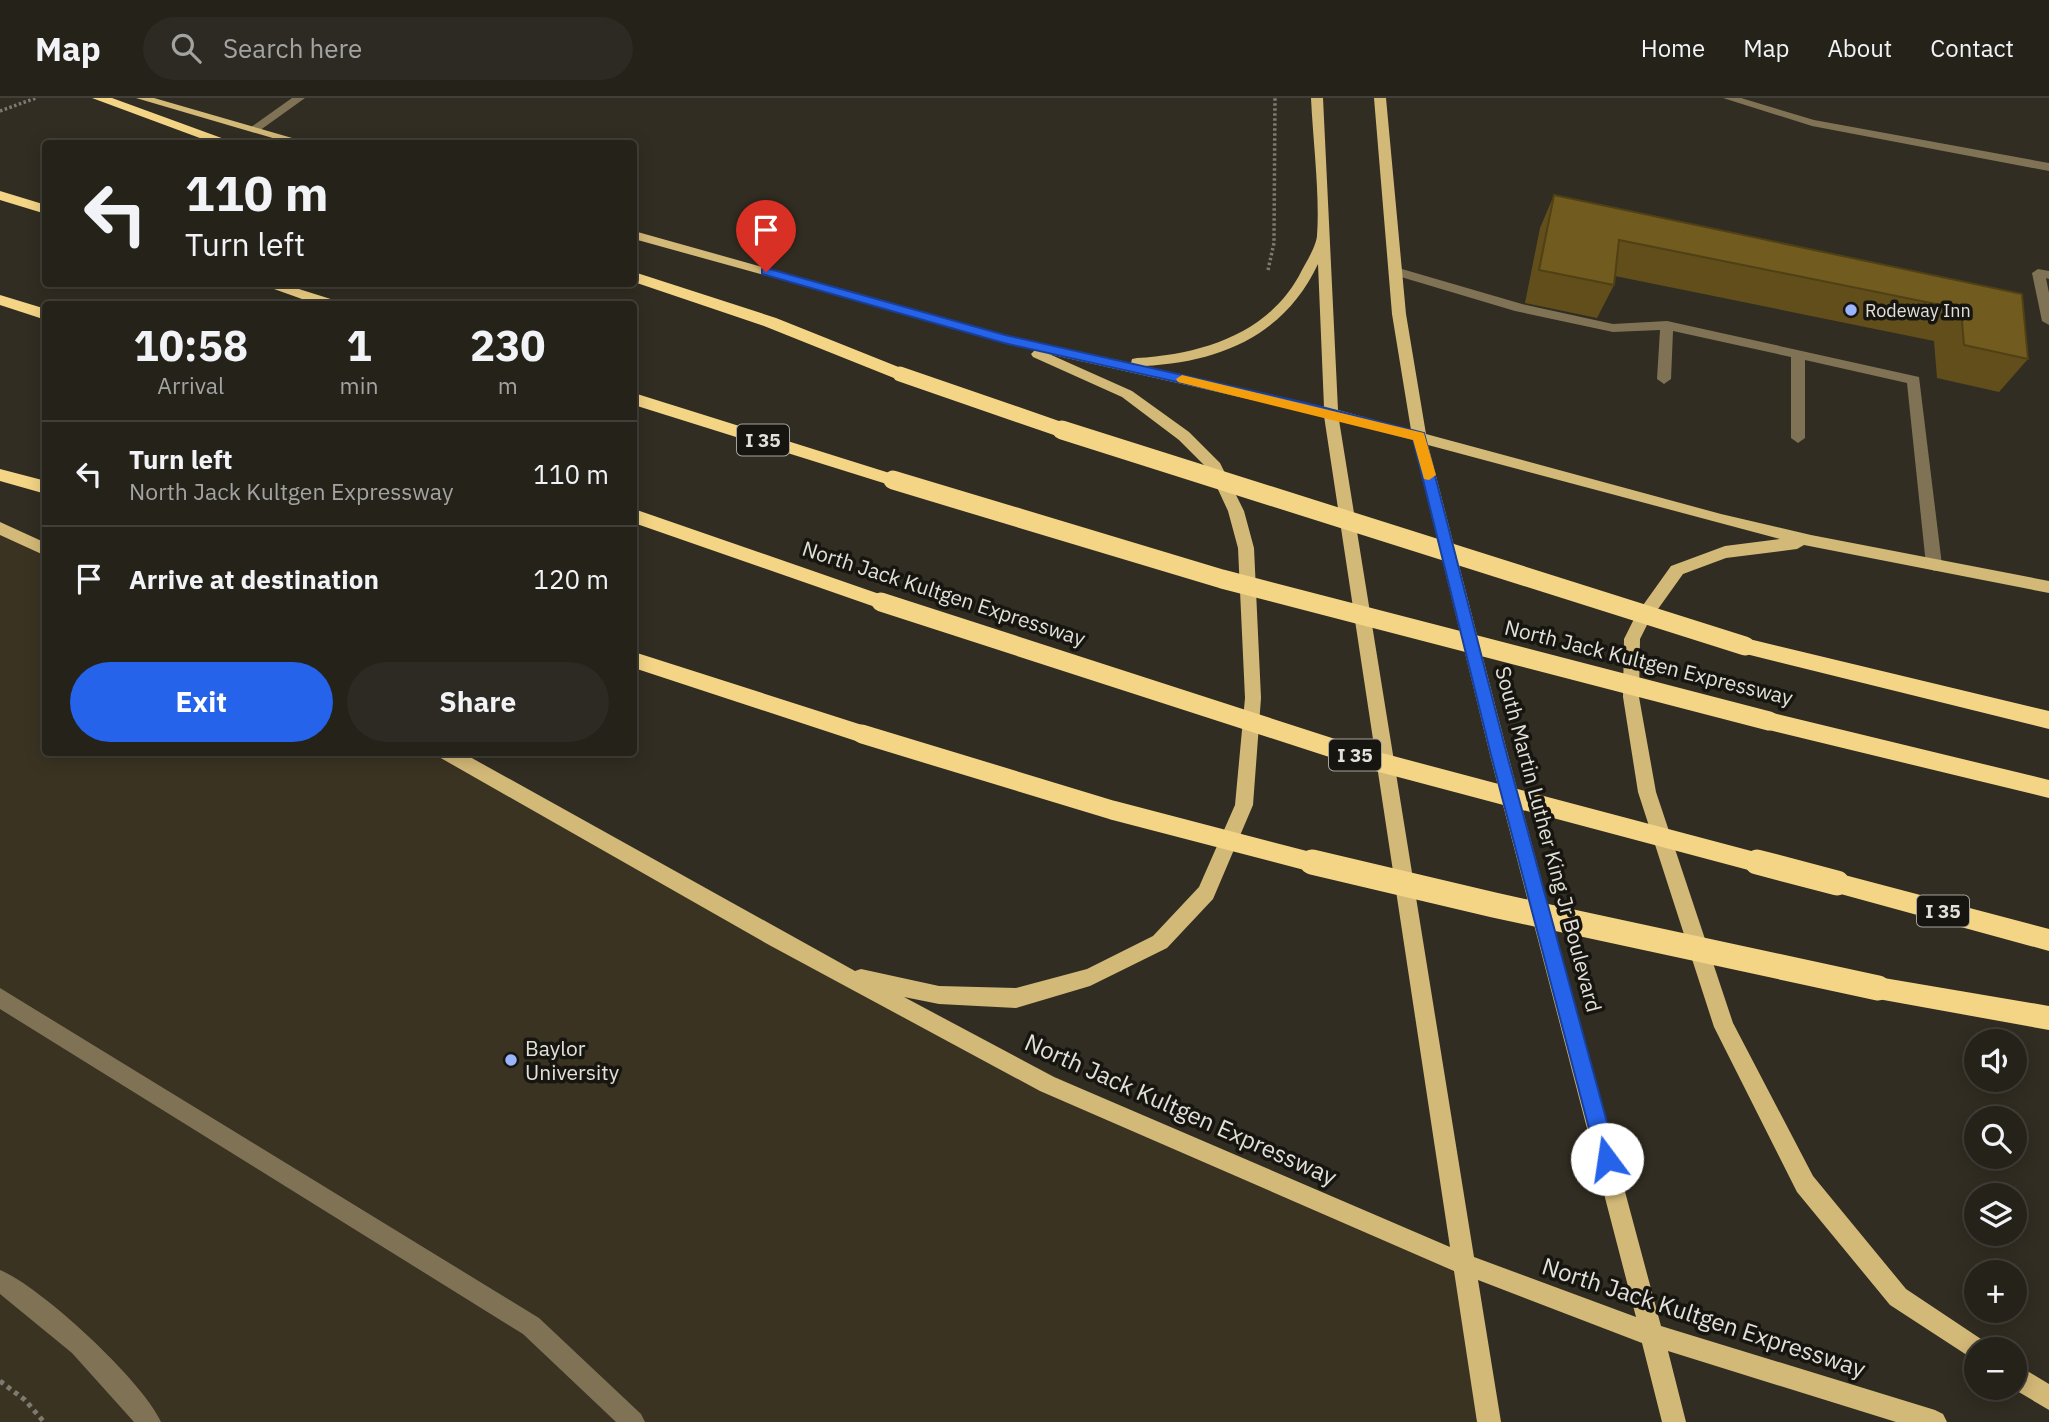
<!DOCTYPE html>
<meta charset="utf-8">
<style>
body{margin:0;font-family:"IBM Plex Sans",sans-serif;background:#2d2a23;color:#f1f3f6;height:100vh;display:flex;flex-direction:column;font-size:26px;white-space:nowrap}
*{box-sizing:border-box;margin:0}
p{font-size:23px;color:#a3a4a2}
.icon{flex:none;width:38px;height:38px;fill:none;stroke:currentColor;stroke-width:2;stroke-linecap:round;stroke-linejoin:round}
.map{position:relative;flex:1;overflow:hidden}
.drawer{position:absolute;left:42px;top:203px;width:595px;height:455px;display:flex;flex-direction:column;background:#25221a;border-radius:7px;box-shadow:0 4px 18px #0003,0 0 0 2px #423f39}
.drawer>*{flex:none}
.top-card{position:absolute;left:42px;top:42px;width:595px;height:147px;border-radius:7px;box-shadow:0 4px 18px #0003,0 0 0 2px #423f39;background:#25221a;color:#f1f3f6;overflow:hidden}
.fabs{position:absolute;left:1964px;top:931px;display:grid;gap:14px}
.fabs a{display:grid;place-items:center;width:63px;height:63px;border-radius:50%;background:#25221a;box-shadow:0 4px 18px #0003,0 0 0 2px #423f39;font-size:35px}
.pin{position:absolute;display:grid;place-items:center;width:60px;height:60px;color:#fff;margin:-72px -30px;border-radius:50% 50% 50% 0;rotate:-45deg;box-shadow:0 0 7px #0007}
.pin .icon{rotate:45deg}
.me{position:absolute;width:77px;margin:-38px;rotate:346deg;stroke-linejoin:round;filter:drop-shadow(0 0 5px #0008)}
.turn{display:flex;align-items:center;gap:24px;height:147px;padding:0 28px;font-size:32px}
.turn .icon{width:91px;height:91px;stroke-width:2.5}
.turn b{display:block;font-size:49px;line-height:60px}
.eta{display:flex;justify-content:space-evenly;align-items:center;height:119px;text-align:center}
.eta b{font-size:42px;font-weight:700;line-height:49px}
.action{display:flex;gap:14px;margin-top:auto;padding:14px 28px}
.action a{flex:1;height:80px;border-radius:42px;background:#2563eb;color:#fff;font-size:28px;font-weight:700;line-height:80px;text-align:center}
.action a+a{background:#2d2a23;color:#f1f3f6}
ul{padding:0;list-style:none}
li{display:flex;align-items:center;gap:21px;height:105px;padding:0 28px;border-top:2px solid #423f39}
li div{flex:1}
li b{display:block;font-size:26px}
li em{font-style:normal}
header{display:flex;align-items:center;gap:42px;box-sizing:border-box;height:98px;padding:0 35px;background:#25221a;border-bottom:2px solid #423f39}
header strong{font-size:33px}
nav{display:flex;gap:38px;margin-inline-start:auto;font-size:24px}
.search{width:490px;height:63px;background:#2d2a23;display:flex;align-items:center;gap:18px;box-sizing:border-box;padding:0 24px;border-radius:38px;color:#a3a4a2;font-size:26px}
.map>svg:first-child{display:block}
.built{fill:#3a3322}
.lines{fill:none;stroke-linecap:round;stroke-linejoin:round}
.path-far1{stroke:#7e7a71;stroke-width:3.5;stroke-dasharray:2.5 2.5;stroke-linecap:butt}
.path{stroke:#7e7a71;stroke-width:5;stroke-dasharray:4.5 4.5;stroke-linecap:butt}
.minor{fill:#807355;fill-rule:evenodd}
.major{fill:#d3b978;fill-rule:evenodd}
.highway{fill:#f4d586;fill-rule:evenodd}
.highway-bridge-far2{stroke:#f4d586;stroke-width:15}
.highway-bridge-far1{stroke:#f4d586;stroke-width:19}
.highway-bridge{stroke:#f4d586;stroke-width:25}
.wall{fill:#614e1a}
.building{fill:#715b1e;stroke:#4f4015;stroke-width:2}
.route{fill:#2563eb;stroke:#184099;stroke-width:2}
.slow{fill:#f59e0b}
.poi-dot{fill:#9ab5fd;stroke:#171510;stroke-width:2.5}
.labels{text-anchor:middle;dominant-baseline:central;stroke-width:7;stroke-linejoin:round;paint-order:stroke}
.far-poi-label{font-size:18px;fill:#e3e0d9;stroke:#171510;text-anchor:start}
.shield{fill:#171510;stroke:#a6a39d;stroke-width:2}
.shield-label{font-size:19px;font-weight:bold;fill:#e3e0d9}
.street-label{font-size:21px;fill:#e3e0d9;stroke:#171510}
.poi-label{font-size:21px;fill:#e3e0d9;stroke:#171510;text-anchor:start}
.near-street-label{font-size:24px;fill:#e3e0d9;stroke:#171510}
</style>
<header>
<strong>Map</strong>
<div class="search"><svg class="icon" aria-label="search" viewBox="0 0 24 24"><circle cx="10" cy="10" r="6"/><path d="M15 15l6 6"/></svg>Search here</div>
<nav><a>Home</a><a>Map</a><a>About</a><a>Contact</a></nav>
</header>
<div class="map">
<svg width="2049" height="1324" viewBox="0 0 2049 1324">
<rect width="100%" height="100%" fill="#312d22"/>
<polygon class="built" points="0,431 45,452 46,654 436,655 778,842 1265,1081 1467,1167 1484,1324 0,1324"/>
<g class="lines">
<g class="path-far1">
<polyline points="0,13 36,0"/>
<polyline points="1268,172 1274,145 1275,0"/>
</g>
<polyline class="path" points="0,1283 25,1302 44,1324"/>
<g class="minor">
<polygon points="292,0 305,0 259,33 251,33 251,29"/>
<polygon points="1723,0 1741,0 1814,22 2049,65 2049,73 1812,28"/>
<polygon points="1395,169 1522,206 1613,226 1667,223 1919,279 1942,467 1940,471 1934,473 1926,467 1907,285 1805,262 1805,340 1798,345 1791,340 1791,259 1673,233 1671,281 1664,286 1657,281 1660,232 1613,234 1515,213 1391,176 1389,173"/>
<polygon points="2038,171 2049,173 2049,181 2046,180 2049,195 2049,227 2042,223 2032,175"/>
<polygon points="0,890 539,1220 641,1316 645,1324 616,1324 523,1236 0,911"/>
<path d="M0,1172C40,1188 144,1284 161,1324H134L72,1255L0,1196Z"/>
</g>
<g class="major">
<polygon points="136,0 154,0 313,46 293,46"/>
<path d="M1311,0H1323L1338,312L1411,332L1392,216L1374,0H1386L1406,216L1426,336L1721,416L1811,437L2049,483V495L1804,447L1797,451L1726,460L1683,476L1648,525L1640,541L1639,599L1656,694L1733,925L1813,1078L1906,1191L1984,1243L1988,1251H1976V1263L1890,1207L1797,1094L1714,929L1638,694L1623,599L1624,541L1636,517L1671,468L1725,448L1780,441L1428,347L1508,657L1661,1228L1935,1312L1943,1316L1947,1324H1896L1668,1253L1686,1324H1662L1642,1245L1478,1182L1501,1324H1477L1454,1173L1040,993L771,848L439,659L437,654H461L855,873L861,871L939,888L1016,890L1087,871L1153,838L1199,789L1235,707L1245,600L1238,450L1228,413L1209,372L1179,342L1122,299L1033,259L1031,256L1035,252L634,141V133L1005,237L1131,265L1132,261L1137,260C1203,256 1271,235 1302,172C1307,163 1316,148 1317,138C1320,97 1313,43 1311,0ZM1318,166L1324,309L1144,268C1220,264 1284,238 1318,166ZM1049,256L1324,318L1450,1149L1054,979L904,899L939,906L1016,910L1090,888L1167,850L1213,801L1253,707L1261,600L1254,450L1244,413L1220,365L1189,334L1132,293ZM1339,322L1413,342L1490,657L1636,1219L1474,1159Z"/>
<polygon points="0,424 46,445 46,458 0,437"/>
<polygon points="2014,1265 2049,1286 2049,1312 2012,1290"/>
</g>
<g class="highway">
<polygon points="92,0 112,0 238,46 216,46"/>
<polygon points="0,93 46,107 46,116 0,102"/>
<polygon points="634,174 776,220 906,272 908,276 906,280 894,280 764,228 634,184"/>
<polygon points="260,186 283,186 337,203 339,206 316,206"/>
<polygon points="0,197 46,211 46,222 0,207"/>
<polygon points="634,295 899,378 902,382 893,388 634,307"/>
<polygon points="0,371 46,383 46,396 0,383"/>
<polygon points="634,411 888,499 891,504 881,511 634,425"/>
<polygon points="1745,540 2049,613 2049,631 1738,554 1735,548 1738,542"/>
<polygon points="634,554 862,627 869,630 872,636 869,642 862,645 634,570"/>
<polygon points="1769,614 2049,682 2049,700 1769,632 1762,629 1759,623 1762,617"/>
<polygon points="1837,775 2049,831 2049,853 1837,795 1829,792 1826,785 1829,778"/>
<polygon points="1878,879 2049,908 2049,932 1878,901 1870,898 1866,890 1870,882"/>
</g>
<polyline class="highway-bridge-far2" points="900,276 1068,334"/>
<g class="highway-bridge-far1">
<polyline points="1062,332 1745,548"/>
<polyline points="893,382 1222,481 1769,623"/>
<polyline points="881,504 1360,659 1763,766"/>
<polyline points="862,636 1112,712 1319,766"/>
</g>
<g class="highway-bridge">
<polyline points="1312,764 1494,807 1878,890"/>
<polyline points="1757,764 1837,785"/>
</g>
</g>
<polygon class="wall" points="1554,97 2022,196 2028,261 1999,294 1937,280 1934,243 1615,178 1614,187 1597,220 1525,205 1540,130"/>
<polygon class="building" points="1554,97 2022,196 2028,261 1964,247 1961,211 1619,142 1614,187 1539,172"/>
<polygon class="route" points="766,170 1005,237 1306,305 1424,335 1507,657 1617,1061 1614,1068 1607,1070 1600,1068 1597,1061 1491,657 1413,341 1306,313 1004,245 762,176 762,171"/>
<polygon class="slow" points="1182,277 1424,335 1436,377 1429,382 1424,381 1413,342 1178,284 1176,281"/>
<g class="poi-dot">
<circle cx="1851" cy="212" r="7"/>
<circle cx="511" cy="962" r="7"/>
</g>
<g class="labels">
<g class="far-poi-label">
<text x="1865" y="212">Rodeway Inn</text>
</g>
<g class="shield">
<rect x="737" y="326.5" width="52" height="31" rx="5"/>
<rect x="1329" y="641.5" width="52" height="31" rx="5"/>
<rect x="1917" y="797.5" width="52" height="31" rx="5"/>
</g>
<g class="shield-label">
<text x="763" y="342">I 35</text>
<text x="1355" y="657">I 35</text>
<text x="1943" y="813">I 35</text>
</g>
<g class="street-label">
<text transform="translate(944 495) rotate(18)">North Jack Kultgen Expressway</text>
<text transform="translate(1649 564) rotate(14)">North Jack Kultgen Expressway</text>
<text transform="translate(1549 741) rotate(75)">South Martin Luther King Jr Boulevard</text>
</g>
<g class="poi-label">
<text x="525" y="950">Baylor<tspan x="525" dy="24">University</tspan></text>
</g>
<g class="near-street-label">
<text transform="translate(1181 1011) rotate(24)">North Jack Kultgen Expressway</text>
<text transform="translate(1704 1219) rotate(18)">North Jack Kultgen Expressway</text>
</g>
</g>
</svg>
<div class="fabs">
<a><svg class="icon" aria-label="sound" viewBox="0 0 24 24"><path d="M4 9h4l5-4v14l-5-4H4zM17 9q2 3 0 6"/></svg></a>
<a><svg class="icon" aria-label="search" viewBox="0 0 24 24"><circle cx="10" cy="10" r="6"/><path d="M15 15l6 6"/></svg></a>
<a><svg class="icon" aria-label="layers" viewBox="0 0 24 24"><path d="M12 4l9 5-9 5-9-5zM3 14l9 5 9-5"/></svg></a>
<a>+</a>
<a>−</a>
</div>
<div class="pin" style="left:766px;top:174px;background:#d93025"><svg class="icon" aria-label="arrive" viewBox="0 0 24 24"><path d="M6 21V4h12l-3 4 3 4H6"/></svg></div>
<svg class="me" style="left:1607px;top:1061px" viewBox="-20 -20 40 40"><circle r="19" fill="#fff"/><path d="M0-13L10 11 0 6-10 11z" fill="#2563eb"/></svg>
<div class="top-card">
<div class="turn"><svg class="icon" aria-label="left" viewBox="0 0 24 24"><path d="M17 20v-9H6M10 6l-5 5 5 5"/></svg><div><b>110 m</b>Turn left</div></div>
</div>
<section class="drawer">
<div class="eta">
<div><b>10:58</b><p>Arrival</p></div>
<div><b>1</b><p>min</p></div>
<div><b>230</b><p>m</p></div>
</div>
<ul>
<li><svg class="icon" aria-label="left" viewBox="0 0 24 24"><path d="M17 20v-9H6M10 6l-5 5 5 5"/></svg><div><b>Turn left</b><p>North Jack Kultgen Expressway</p></div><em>110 m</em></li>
<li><svg class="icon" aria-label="arrive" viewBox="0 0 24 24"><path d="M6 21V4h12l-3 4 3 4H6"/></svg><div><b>Arrive at destination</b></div><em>120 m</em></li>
</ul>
<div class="action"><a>Exit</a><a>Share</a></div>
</section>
</div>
